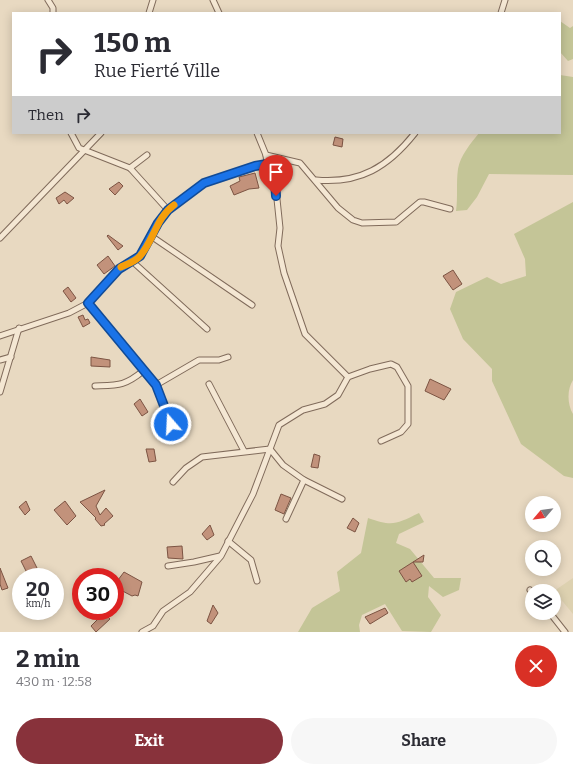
<!DOCTYPE html>
<meta charset="utf-8">
<style>
body{margin:0;font-family:Bitter,serif;background:#f7f7f7;color:#2b2b33;height:100vh;display:flex;flex-direction:column;font-size:15px;white-space:nowrap}
*{box-sizing:border-box;margin:0}
p{font-size:13px;color:#7c7c81}
.icon{flex:none;width:22px;height:22px;fill:none;stroke:currentColor;stroke-width:2;stroke-linecap:round;stroke-linejoin:round}
.map{position:relative;height:632px;overflow:hidden}
.drawer{display:flex;flex-direction:column;background:#fff;flex:1}
.drawer>*{flex:none}
.banner{position:absolute;left:12px;top:12px;width:549px;height:122px;border-radius:0px;box-shadow:0 2px 10px #0003;background:#fff;color:#2b2b33;overflow:hidden}
.needle{width:26px;rotate:241deg}
.tools{position:absolute;left:525px;top:496px;display:grid;gap:8px}
.tools a{display:grid;place-items:center;width:36px;height:36px;border-radius:50%;background:#fff;box-shadow:0 2px 10px #0003;font-size:20px}
.speed{position:absolute;left:12px;top:568px;display:flex;gap:8px;font-size:20px;font-weight:700;text-align:center}
.speed>*{display:grid;place-content:center;width:52px;height:52px;border-radius:50%;background:#fff;box-shadow:0 2px 10px #0003;line-height:1}
.speed small{font-size:10px;font-weight:400}
.speed .limit{border:6px solid #d22;background:#fff;color:#111}
.pin{position:absolute;display:grid;place-items:center;width:34px;height:34px;color:#fff;margin:-41px -17px;border-radius:50% 50% 50% 0;rotate:-45deg;box-shadow:0 0 4px #0007}
.pin .icon{rotate:45deg}
.me{position:absolute;width:44px;margin:-22px;rotate:341deg;stroke-linejoin:round;filter:drop-shadow(0 0 3px #0008)}
.turn{display:flex;align-items:center;gap:14px;height:84px;padding:0 16px;font-size:18px}
.turn .icon{width:52px;height:52px;stroke-width:2.5}
.turn b{display:block;font-size:28px;line-height:34px}
.then{display:flex;align-items:center;height:38px;padding:0 16px;background:#0003;gap:8px;font-size:15px}
.round{display:grid;place-items:center;flex:none;width:42px;height:42px;border-radius:21px;background:#f7f7f7}
.headline{display:flex;align-items:center;justify-content:space-between;height:68px;padding:0 16px}
h1{font-size:24px;font-weight:700;line-height:30px}
.cta{display:flex;gap:8px;margin-top:auto;padding:8px 16px}
.cta a{flex:1;height:46px;border-radius:24px;background:#88323b;color:#fff;font-size:16px;font-weight:700;line-height:46px;text-align:center}
.cta a+a{background:#f7f7f7;color:#2b2b33}
.map>svg:first-child{display:block}
.farmland{fill:#ddd1b0}
.green{fill:#c4c597}
.building{fill:#c2927b;stroke:#7c5443}
.lines{fill:none;stroke-linecap:round;stroke-linejoin:round}
.minor-casing{stroke:#806b5b;stroke-width:7}
.minor{stroke:#f4e7d3;stroke-width:5}
.route-casing{stroke:#114b97;stroke-width:10}
.route{stroke:#1a73e8;stroke-width:7}
.slow{stroke:#f59e0b;stroke-width:7}
</style>
<div class="map">
<svg width="573" height="632" viewBox="0 0 573 632">
<rect width="100%" height="100%" fill="#e8d9c1"/>
<polygon class="farmland" points="573,578 573,614 554,591"/>
<g class="green">
<polygon points="560,21 570,28 573,26 573,59 568,61 560,52"/>
<path d="M560,75L573,77V175L489,174L477,197L467,210L456,211C458,197 456,183 458,169C460,156 471,143 479,133H560Z"/>
<path d="M573,202V380C567,389 567,404 573,414V478L564,476L521,444L492,381V369L463,339L450,309L456,292L487,277L501,284L526,276L525,259L514,234Z"/>
<path d="M419,513L424,522L399,534L396,543L410,549L434,578H461L459,590L443,597L429,586L428,597L441,615L431,632L402,631L385,604L362,615L359,625L360,632H298L312,608L340,591L337,572L361,553L368,518C393,527 396,524 419,513Z"/>
</g>
<g class="building">
<polygon points="335,137 343,139 342,147 333,145"/>
<polygon points="255,173 259,188 249,189 234,195 230,186 240,181 239,177"/>
<polygon points="119,182 123,186 115,195 109,189"/>
<polygon points="65,192 74,198 67,204 64,200 59,204 56,198"/>
<polygon points="108,235 123,246 118,250 107,236"/>
<polygon points="108,256 115,266 104,274 97,265"/>
<polygon points="453,270 462,284 453,290 443,276"/>
<polygon points="68,287 76,298 71,302 63,291"/>
<polygon points="83,315 85,320 88,319 90,323 83,327 78,317"/>
<polygon points="91,357 110,360 110,367 91,366"/>
<polygon points="430,379 451,389 444,400 425,391"/>
<polygon points="140,399 148,412 142,416 134,404"/>
<polygon points="146,449 154,449 156,461 149,462"/>
<polygon points="314,454 320,456 318,468 311,467"/>
<polygon points="105,490 96,506 100,515 106,508 113,516 104,524 105,525 101,526 95,519 96,518 80,502"/>
<polygon points="281,494 291,498 284,514 275,510"/>
<polygon points="26,501 30,510 25,515 19,507"/>
<polygon points="65,501 76,516 67,525 54,510"/>
<polygon points="353,518 359,523 355,532 347,528"/>
<polygon points="210,525 214,535 207,540 202,534"/>
<polygon points="182,546 183,559 168,558 167,547"/>
<polygon points="424,555 423,562 413,562 422,576 412,582 410,579 406,582 399,571"/>
<polygon points="31,556 40,574 34,577 29,577 21,561"/>
<polygon points="0,568 8,588 2,590 0,584"/>
<polygon points="124,572 142,582 138,596 135,595 132,596 115,587 115,584"/>
<polygon points="213,605 218,613 211,624 207,621"/>
<polygon points="385,608 388,613 370,624 365,617"/>
<polygon points="104,613 110,619 96,632 91,626"/>
</g>
<g class="lines">
<g class="minor-casing">
<g id="minor">
<polyline points="48,0 53,8 53,13"/>
<polyline points="213,0 219,13"/>
<polyline points="149,13 153,0"/>
<polyline points="501,13 505,0"/>
<polyline points="71,133 79,148 130,168 168,210"/>
<polyline points="257,133 266,155 267,164"/>
<polyline points="266,155 300,163 338,208 353,220 362,223 396,222 420,202 424,202 450,209"/>
<polyline points="130,168 147,155"/>
<path d="M316,180C360,184 388,167 415,133"/>
<polyline points="151,236 252,305"/>
<polyline points="0,238 101,133"/>
<polyline points="133,262 207,329"/>
<polyline points="88,303 156,385 168,413 174,436"/>
<polyline points="0,336 69,313 88,303 119,269 140,256 158,223 168,210 204,183 255,166 267,164 275,180 280,228 278,246 284,273 305,334 348,377"/>
<polyline points="0,360 11,357"/>
<polyline points="209,384 244,451"/>
<polyline points="156,385 199,360 219,360 228,357"/>
<path d="M95,386C118,385 125,386 143,371"/>
<polyline points="0,392 19,328"/>
<polyline points="304,480 342,499"/>
<polyline points="173,482 186,468 202,457 270,449 283,465 304,480 286,519"/>
<polyline points="228,541 251,560 257,581"/>
<polyline points="168,566 194,562 220,556"/>
<polyline points="530,590 532,592"/>
<polyline points="550,613 565,632"/>
<polyline points="142,632 153,626 163,611 190,592 221,556 253,494 279,425 303,410 325,404 338,395 348,377 370,369 391,364 397,367 408,386 408,424 401,432 381,441"/>
</g>
</g>
<use href="#minor" class="minor"/>
</g>
<g class="lines">
<g class="route-casing">
<polyline id="route" points="171,424 156,385 88,303 119,269 140,256 158,223 168,210 204,183 255,166 267,164 275,180 276,196"/>
</g>
<use href="#route" class="route"/>
<path class="slow" d="M121,267C128,264 136,261 140,256C154,240 156,218 174,205"/>
</g>
</svg>
<div class="tools">
<a><svg class="needle" viewBox="-14 -14 28 28"><path d="M0-13l5 13h-10z" fill="#e53935"/><path d="M0 13l5-13h-10z" fill="#7c7c81"/></svg></a>
<a><svg class="icon" aria-label="search" viewBox="0 0 24 24"><circle cx="10" cy="10" r="6"/><path d="M15 15l6 6"/></svg></a>
<a><svg class="icon" aria-label="layers" viewBox="0 0 24 24"><path d="M12 4l9 5-9 5-9-5zM3 14l9 5 9-5"/></svg></a>
</div>
<div class="speed"><div>20<small>km/h</small></div><div class="limit">30</div></div>
<div class="pin" style="left:276px;top:196px;background:#d93025"><svg class="icon" aria-label="arrive" viewBox="0 0 24 24"><path d="M6 21V4h12l-3 4 3 4H6"/></svg></div>
<svg class="me" style="left:171px;top:424px" viewBox="-20 -20 40 40"><circle r="17" fill="#1a73e8" stroke="#fff" stroke-width="3"/><path d="M0-11L8 9 0 5-8 9z" fill="#fff"/></svg>
<div class="banner">
<div class="turn"><svg class="icon" aria-label="right" viewBox="0 0 24 24"><path d="M7 20v-9h11M14 6l5 5-5 5"/></svg><div><b>150 m</b>Rue Fierté Ville</div></div>
<div class="then">Then<svg class="icon" aria-label="right" viewBox="0 0 24 24"><path d="M7 20v-9h11M14 6l5 5-5 5"/></svg></div>
</div>
</div>
<section class="drawer">
<div class="headline"><div><h1>2 min</h1><p>430 m · 12:58</p></div><a class="round" style="background:#d93025;color:#fff"><svg class="icon" aria-label="close" viewBox="0 0 24 24"><path d="M6 6l12 12M18 6L6 18"/></svg></a></div>
<div class="cta"><a>Exit</a><a>Share</a></div>
</section>
